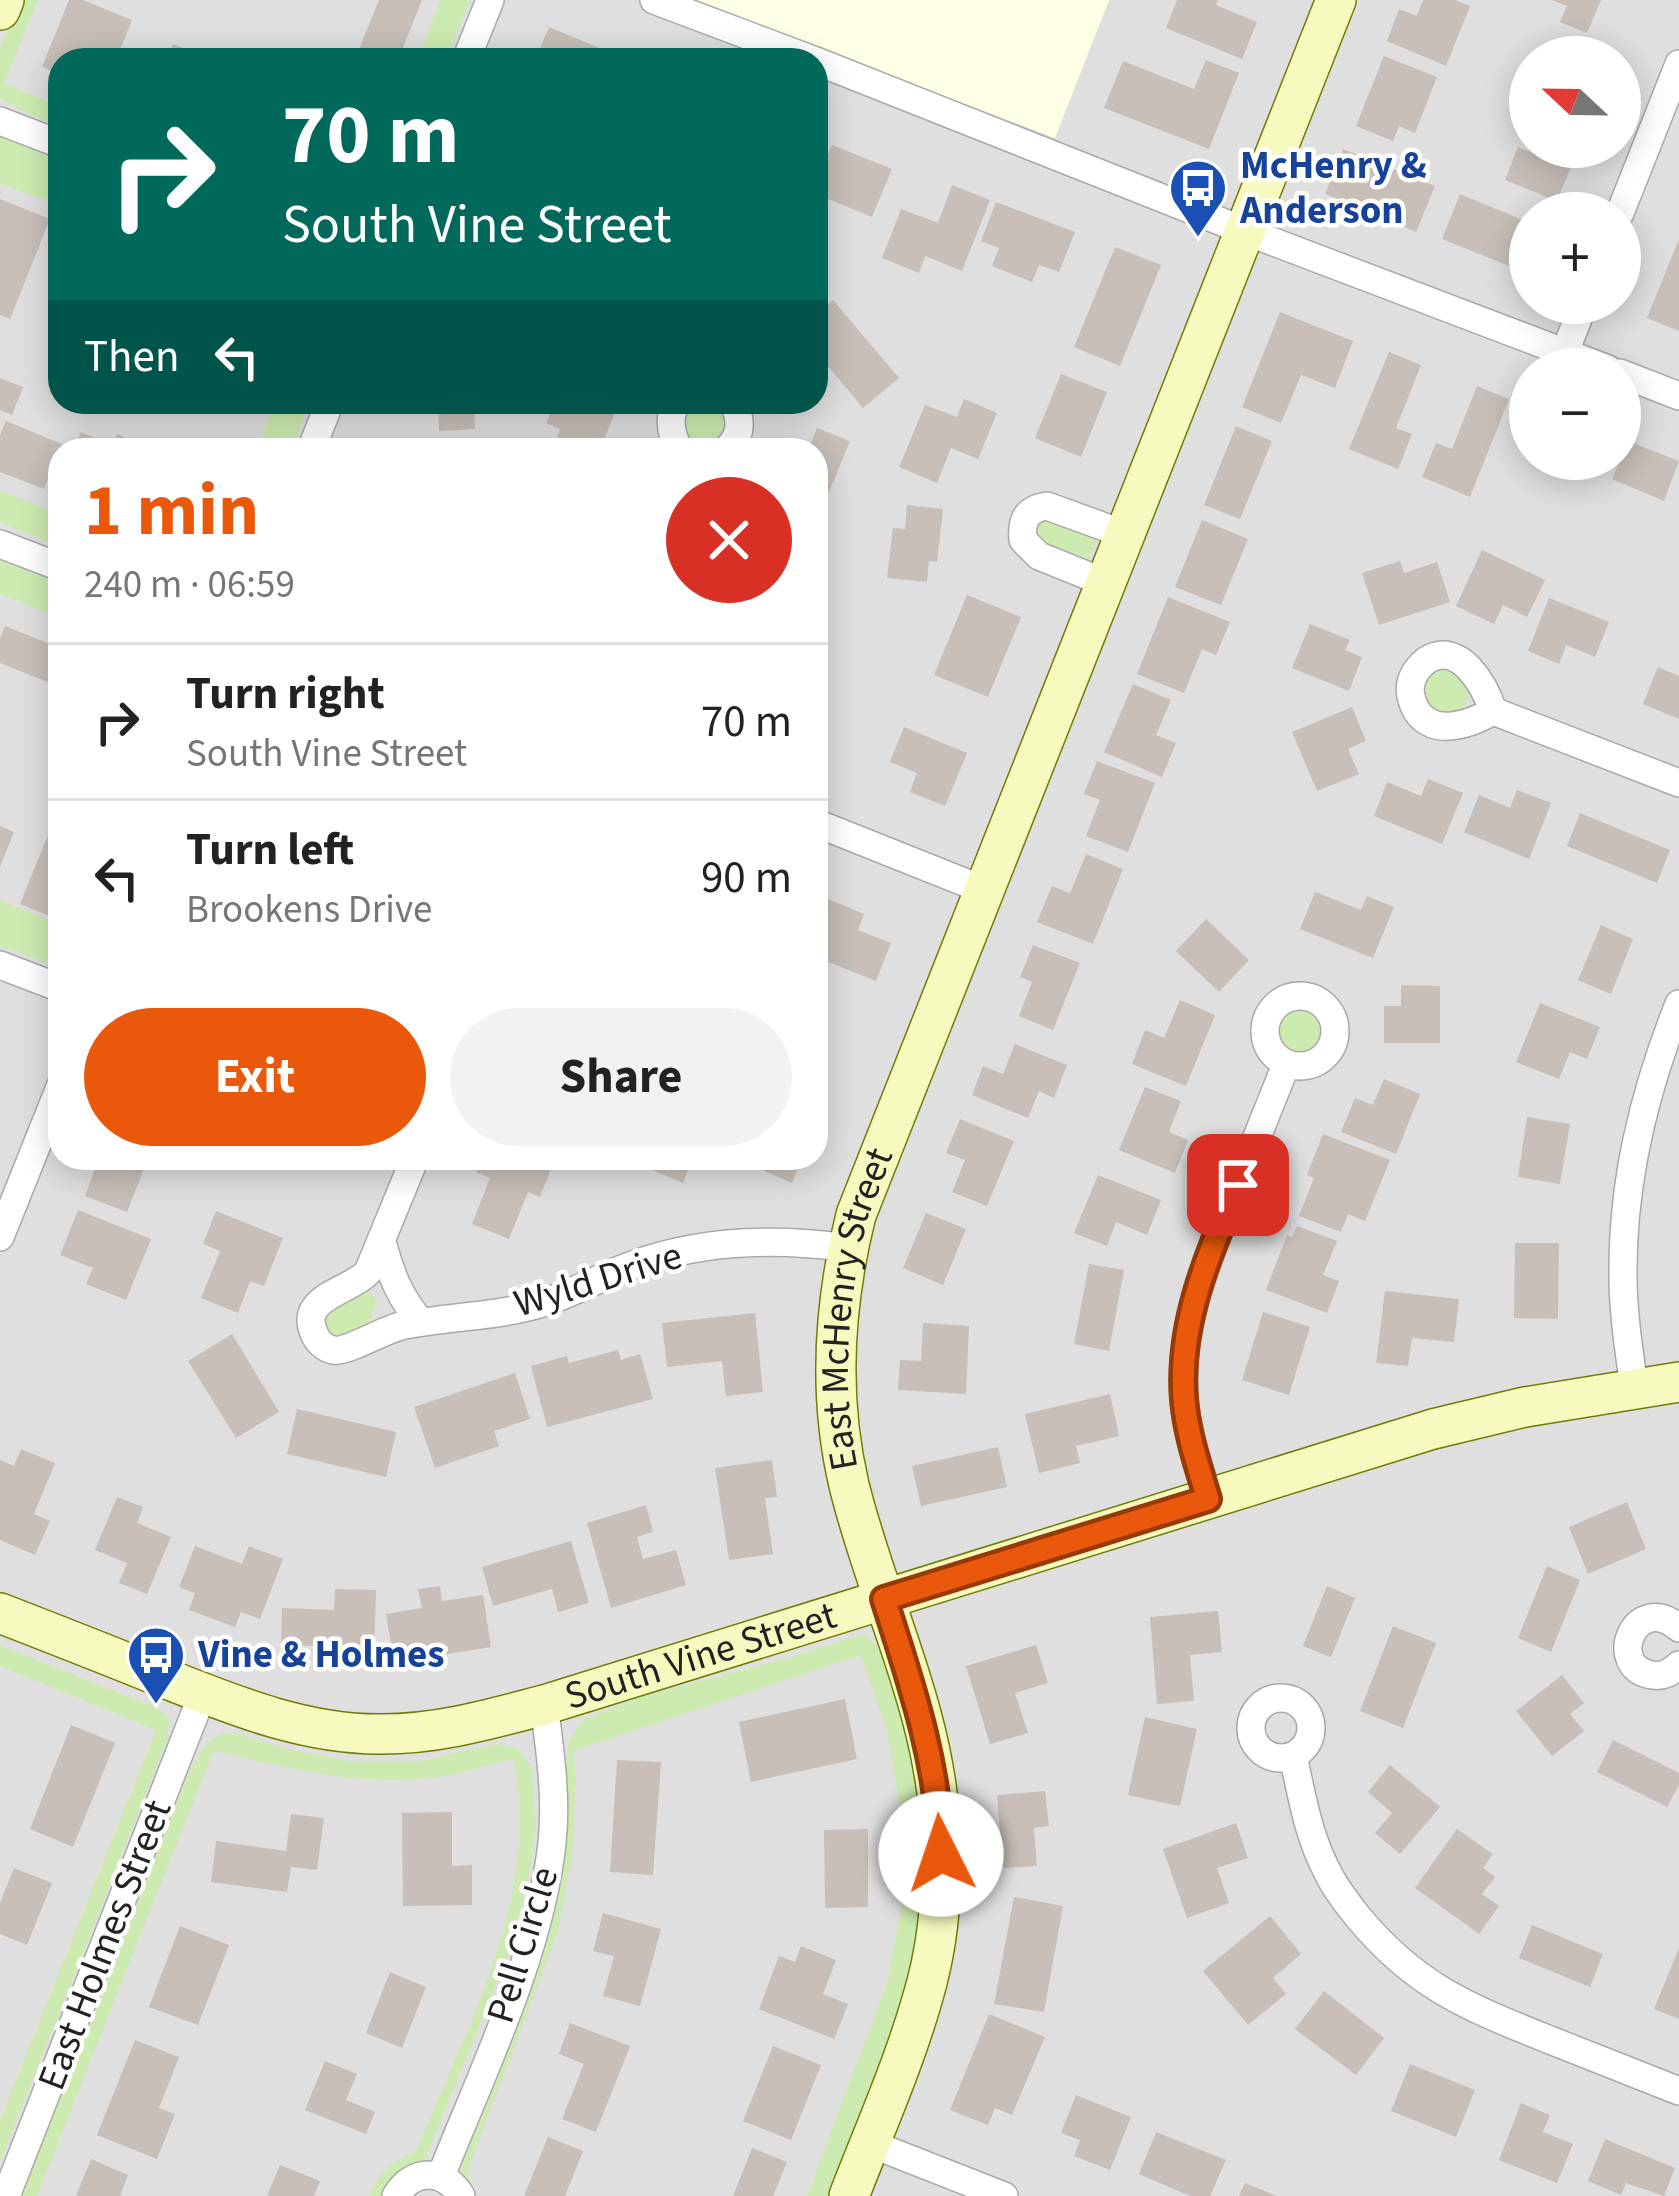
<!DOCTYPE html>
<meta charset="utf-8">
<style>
body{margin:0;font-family:"Source Sans 3",sans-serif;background:#f2f2f2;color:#222;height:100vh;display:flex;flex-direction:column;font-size:45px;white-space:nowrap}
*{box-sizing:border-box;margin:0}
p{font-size:39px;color:#767676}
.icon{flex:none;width:66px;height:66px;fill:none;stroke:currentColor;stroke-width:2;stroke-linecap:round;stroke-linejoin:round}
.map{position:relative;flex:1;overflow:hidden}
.panel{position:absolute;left:48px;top:438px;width:780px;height:732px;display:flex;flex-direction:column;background:#fff;border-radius:36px;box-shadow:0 6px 30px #0003}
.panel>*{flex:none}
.hud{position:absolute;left:48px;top:48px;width:780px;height:366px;border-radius:36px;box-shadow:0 6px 30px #0003;background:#00695c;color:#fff;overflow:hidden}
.needle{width:78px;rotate:292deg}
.fabs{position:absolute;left:1509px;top:36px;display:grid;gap:24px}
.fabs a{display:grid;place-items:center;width:132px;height:132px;border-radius:50%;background:#fff;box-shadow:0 6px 30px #0003;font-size:60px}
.pin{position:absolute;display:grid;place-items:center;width:102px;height:102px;color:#fff;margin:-51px;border-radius:24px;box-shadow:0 6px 18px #0006}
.me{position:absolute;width:132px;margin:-66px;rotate:356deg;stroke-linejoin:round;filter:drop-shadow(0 0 9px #0008)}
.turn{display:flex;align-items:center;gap:42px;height:252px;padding:0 36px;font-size:54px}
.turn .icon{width:156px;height:156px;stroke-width:2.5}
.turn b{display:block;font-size:84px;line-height:102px}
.then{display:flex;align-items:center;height:114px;padding:0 36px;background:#0003;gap:24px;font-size:45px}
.round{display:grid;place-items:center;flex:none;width:126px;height:126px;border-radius:63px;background:#f2f2f2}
.head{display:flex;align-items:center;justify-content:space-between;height:204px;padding:0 36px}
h1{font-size:72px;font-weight:700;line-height:90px;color:#ea580c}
.button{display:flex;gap:24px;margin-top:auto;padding:24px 36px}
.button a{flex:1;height:138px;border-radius:72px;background:#ea580c;color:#fff;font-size:48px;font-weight:700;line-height:138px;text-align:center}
.button a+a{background:#f2f2f2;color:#222}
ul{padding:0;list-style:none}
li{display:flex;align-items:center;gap:36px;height:156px;padding:0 36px;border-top:3px solid #e0e0e0}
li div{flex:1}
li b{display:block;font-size:45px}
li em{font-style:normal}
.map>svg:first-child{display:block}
.residential{fill:#e0dfdf;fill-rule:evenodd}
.education{fill:#ffffe5}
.grass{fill:#cdebb0}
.building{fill:#c7bfb8}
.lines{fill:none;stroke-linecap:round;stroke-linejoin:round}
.street-casing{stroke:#a9a9a9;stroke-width:30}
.secondary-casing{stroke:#707d05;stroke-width:42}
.street{stroke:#fff;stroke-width:27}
.secondary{stroke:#f7fabf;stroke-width:39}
.route-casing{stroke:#983908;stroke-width:30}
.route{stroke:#ea580c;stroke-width:21}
.labels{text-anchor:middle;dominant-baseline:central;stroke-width:9;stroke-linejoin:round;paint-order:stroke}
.transit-label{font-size:39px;font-weight:bold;fill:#164399;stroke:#fff;text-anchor:start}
.street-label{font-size:39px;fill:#222;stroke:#fff}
</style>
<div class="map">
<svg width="1679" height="2196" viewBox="0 0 1679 2196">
<rect width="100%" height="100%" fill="#f2efe9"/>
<path class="residential" d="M0,0H1679V2196H0ZM1530,57H1620V147H1530ZM60,60H816V402H60ZM1530,213H1620V303H1530ZM1530,369H1620V459H1530ZM60,450H816V1158H60Z"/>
<polygon class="education" points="692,0 1109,0 1055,138"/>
<g class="grass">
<polygon points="19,0 38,0 4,84 60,106 60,126 31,115 0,98 0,47"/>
<polygon points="441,0 470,0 446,60 417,60"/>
<polygon points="0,136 60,159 60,205 0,184"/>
<polygon points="274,402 310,402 291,450 257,450"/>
<path d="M685,402H723L728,429C714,444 701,450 684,436Z"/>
<polygon points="0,491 60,514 60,547 0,522"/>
<polygon points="1038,514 1098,536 1089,559 1029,537"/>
<polygon points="0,559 60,582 60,618 0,594"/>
<path d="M1435,668C1462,670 1479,688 1459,713L1435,718L1417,686Z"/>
<polygon points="0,900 60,925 60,968 0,946"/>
<circle cx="1297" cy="1030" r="26"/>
<path d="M367,1291L376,1298C374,1324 357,1339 330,1338L324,1330L326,1314L345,1292Z"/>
<path d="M861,1634L872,1641L883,1656L902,1721L917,1791L923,1887L917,1961L890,2041L829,2196H807L887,1984L906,1880L901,1811L887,1732L861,1655L573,1751L576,1781L572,1858L557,1935L467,2171L475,2193V2196H470L460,2175L463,2161C499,2067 546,1972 562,1871C569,1828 565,1785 568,1742L584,1719L644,1696L793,1657Z"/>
<polygon points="0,1645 157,1708 169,1719 167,1741 0,2162 0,2120 156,1730 0,1666"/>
<path d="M223,1733L237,1734L288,1749L348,1761H420L496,1744L517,1748L531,1766L536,1824L531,1865L515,1939L423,2164L383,2196H369C376,2173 395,2160 416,2151C466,2029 542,1895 514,1759C493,1763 471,1771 450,1775C370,1789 291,1770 214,1750L37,2196H21L193,1763L207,1743Z"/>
</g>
<g class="building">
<polygon points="69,0 83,0 132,20 116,60 60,60 60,74 42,67"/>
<polygon points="379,0 422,0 398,60 379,60 358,52"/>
<polygon points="1177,0 1218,0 1216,5 1257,22 1242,59 1166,28"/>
<polygon points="1423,0 1455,0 1470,6 1446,66 1387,41 1399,9 1417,16"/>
<polygon points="1552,0 1601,0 1587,33 1560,22 1567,6"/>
<polygon points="549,27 614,54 612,60 535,60"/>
<polygon points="1579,43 1614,57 1573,57"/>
<polygon points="173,44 205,57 203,60 166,60"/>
<polygon points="1384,56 1437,77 1415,133 1399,126 1393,141 1356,126"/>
<polygon points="1206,60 1239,73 1209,149 1104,108 1123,61 1194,89"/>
<polygon points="832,145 892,169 872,217 816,194 816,184"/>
<polygon points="1518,147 1535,154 1538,147 1579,147 1557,201 1505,180"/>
<polygon points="1343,149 1435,186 1416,232 1325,194"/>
<polygon points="952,185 990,200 962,271 925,256 919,273 882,258 901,209 938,223"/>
<polygon points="1460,194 1530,223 1529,274 1442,239"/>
<polygon points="0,199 50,219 10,319 0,315"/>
<polygon points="996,202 1075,232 1059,272 1039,265 1032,282 992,266 999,248 981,241"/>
<polygon points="1679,239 1679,331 1647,318"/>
<polygon points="1115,247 1161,265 1120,366 1074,347"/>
<polygon points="833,300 899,378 863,408 818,354 816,356 816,314"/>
<polygon points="1280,312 1353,341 1335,388 1301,375 1281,423 1242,407"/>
<polygon points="1389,352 1421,365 1396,428 1412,434 1398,469 1349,449"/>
<polygon points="1061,374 1107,392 1081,457 1035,438"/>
<polygon points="0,378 23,387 12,415 0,410"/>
<polygon points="1477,386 1509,399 1470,497 1422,477 1436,443 1452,449"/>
<polygon points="964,399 997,413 978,459 951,448 937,483 899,467 925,405 957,417"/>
<polygon points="438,402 474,402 475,429 439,431"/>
<polygon points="555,402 619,402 600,450 552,450 560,429 546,423"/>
<polygon points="6,421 62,444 44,489 0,472 0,435"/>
<polygon points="1236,426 1272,441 1240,519 1204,505"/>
<polygon points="817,428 850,441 823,506 816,503 816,450 808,450"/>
<polygon points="81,432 112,445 117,434 157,450 74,450"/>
<polygon points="1628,441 1679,461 1664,501 1612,479"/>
<polygon points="1538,459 1582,459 1576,475"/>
<polygon points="907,505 943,509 937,562 929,561 927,582 887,578 893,528 905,529"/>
<polygon points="1202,520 1248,539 1221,605 1175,587"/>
<polygon points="1482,550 1545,580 1527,617 1503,605 1494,624 1456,606"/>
<polygon points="1400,561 1404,573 1437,562 1450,602 1379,625 1362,573"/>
<polygon points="967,595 1021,617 988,697 934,675"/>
<polygon points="1168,597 1230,622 1216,655 1202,649 1184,693 1137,674"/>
<polygon points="1549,598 1609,622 1595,657 1566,645 1559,664 1528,651"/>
<polygon points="1310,624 1350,640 1345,650 1362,657 1349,691 1292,668"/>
<polygon points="5,626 60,648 60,687 0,663 0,638"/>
<polygon points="1658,667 1679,676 1679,719 1643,704"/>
<polygon points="1133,684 1171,700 1156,735 1176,743 1162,777 1104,752"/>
<polygon points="1352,707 1366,741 1348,749 1359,774 1317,791 1292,732"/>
<polygon points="904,727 967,753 945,806 910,792 917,773 890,762"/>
<polygon points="1097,761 1155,783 1128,852 1086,836 1100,800 1084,794"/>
<polygon points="1428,779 1463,793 1442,844 1374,816 1387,782 1421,796"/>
<polygon points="1517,790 1551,803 1529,859 1464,832 1479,795 1510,808"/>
<polygon points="1580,813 1670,850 1657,883 1567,846"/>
<polygon points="55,818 60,820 60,920 20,904"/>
<polygon points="0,826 14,832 0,867"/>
<polygon points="1086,854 1123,869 1093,944 1037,922 1052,886 1070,893"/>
<polygon points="1315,892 1361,910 1367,896 1394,907 1373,958 1300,929"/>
<polygon points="816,894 864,914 858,930 891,943 876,981 816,957"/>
<polygon points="1206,919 1249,960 1219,992 1176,951"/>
<polygon points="1601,925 1633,939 1611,994 1578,980"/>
<polygon points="1033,945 1080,963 1053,1030 1019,1016 1032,982 1020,977"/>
<polygon points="1401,985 1440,986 1440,1043 1384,1043 1384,1006 1401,1006"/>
<polygon points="1180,1000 1215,1015 1186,1086 1132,1064 1145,1030 1164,1038"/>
<polygon points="1540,1003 1600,1027 1587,1059 1570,1052 1559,1079 1516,1062"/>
<polygon points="1015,1044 1067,1065 1054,1098 1039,1091 1028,1118 972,1095 983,1066 1003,1074"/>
<polygon points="1384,1079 1420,1094 1396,1154 1341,1132 1355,1098 1373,1105"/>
<polygon points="1145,1087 1181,1101 1169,1132 1188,1140 1175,1173 1119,1150"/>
<polygon points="1527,1117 1570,1124 1560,1184 1518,1177"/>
<polygon points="960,1119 1014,1141 987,1206 952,1192 965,1160 946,1153"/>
<polygon points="1323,1134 1390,1160 1365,1221 1348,1214 1341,1232 1299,1216 1314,1178 1307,1175"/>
<polygon points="99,1158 148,1158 127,1212 85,1196"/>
<polygon points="481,1158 539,1158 553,1164 540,1197 528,1192 509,1239 472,1224 490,1178 476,1172"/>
<polygon points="657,1158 693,1158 683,1183 652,1170"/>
<polygon points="734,1158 802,1158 792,1183"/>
<polygon points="1098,1175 1161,1200 1147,1235 1116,1222 1107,1246 1074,1233"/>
<polygon points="78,1210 151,1239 126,1300 86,1284 93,1268 60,1255"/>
<polygon points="216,1211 283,1238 264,1286 250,1281 238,1313 201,1298 220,1251 203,1244"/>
<polygon points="926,1213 966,1229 943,1285 903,1268"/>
<polygon points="1297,1226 1337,1241 1323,1275 1339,1281 1327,1313 1266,1290 1287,1235 1292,1237"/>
<polygon points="1515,1243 1559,1243 1558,1319 1514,1318"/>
<polygon points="1089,1264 1124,1270 1109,1351 1074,1344"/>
<polygon points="1385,1291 1459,1299 1454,1342 1412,1338 1408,1366 1376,1363"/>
<polygon points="1263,1312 1310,1327 1289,1395 1242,1380"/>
<polygon points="755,1313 763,1392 726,1396 722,1361 667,1367 662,1323"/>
<polygon points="923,1323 969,1326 966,1394 898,1390 900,1360 921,1361"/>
<polygon points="232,1334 279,1412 236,1438 188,1361"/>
<polygon points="618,1350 621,1360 640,1354 653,1399 547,1427 531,1366 567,1356 569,1363"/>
<polygon points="515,1373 530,1419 494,1431 499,1446 435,1468 414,1407"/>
<polygon points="1110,1394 1119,1436 1076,1446 1080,1463 1039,1473 1025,1414"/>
<polygon points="297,1409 396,1432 386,1477 287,1454"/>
<polygon points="998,1447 1007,1487 921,1506 912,1466"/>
<polygon points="21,1449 55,1463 34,1514 50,1521 35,1555 0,1540 0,1460 14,1466"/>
<polygon points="772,1460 777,1497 765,1498 773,1554 729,1560 715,1468"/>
<polygon points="117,1497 143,1507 137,1523 171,1537 147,1594 119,1583 127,1563 95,1550"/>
<polygon points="1627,1502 1646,1549 1588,1574 1569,1527"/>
<polygon points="646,1505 653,1532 637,1537 643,1559 676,1550 686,1585 611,1608 587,1523"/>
<polygon points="571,1541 589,1603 558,1612 552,1589 493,1606 482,1567"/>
<polygon points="195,1546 242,1564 249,1546 283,1559 260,1619 241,1612 235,1627 189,1610 195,1593 179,1587"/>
<polygon points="1547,1566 1580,1580 1551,1652 1518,1638"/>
<polygon points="440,1586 442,1601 483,1595 491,1647 394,1663 386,1614 422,1608 418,1589"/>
<polygon points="1327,1586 1355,1598 1331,1657 1303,1646"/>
<polygon points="335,1589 376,1590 374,1661 334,1660 334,1647 281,1645 282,1608 334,1610"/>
<polygon points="1218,1611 1222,1652 1190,1655 1194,1701 1157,1704 1150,1617"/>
<polygon points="1393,1626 1436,1643 1403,1728 1360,1711"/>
<polygon points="1036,1645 1048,1683 1015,1693 1028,1733 990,1744 966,1666"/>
<polygon points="1562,1675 1584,1703 1570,1714 1584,1731 1552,1756 1516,1711"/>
<polygon points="845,1699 857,1759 751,1782 739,1722"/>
<polygon points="1145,1717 1197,1729 1180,1806 1128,1795"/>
<polygon points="71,1725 115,1743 73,1847 30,1829"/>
<polygon points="1613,1740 1679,1773 1679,1785 1667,1807 1597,1772"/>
<polygon points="617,1760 661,1762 653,1875 610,1872"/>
<polygon points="1390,1765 1440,1807 1400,1854 1375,1833 1392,1813 1368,1792"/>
<polygon points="1045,1791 1049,1826 1034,1828 1037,1866 1003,1868 997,1795"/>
<polygon points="452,1812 452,1866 472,1865 472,1905 403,1906 402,1813"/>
<polygon points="291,1814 324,1818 317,1870 291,1867 287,1892 211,1882 216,1841 286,1851"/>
<polygon points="1236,1823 1248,1858 1217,1868 1229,1903 1187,1918 1163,1849"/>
<polygon points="868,1829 868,1907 825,1908 824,1830"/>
<polygon points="1457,1829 1493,1854 1483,1868 1495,1877 1482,1894 1499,1906 1479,1934 1415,1888"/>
<polygon points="14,1868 52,1883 27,1945 0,1934 0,1903"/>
<polygon points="1014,1897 1063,1906 1044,2012 994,2004"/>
<polygon points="603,1913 661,1929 640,2006 603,1996 614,1956 593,1951"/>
<polygon points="1270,1916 1301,1954 1273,1978 1286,1994 1248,2025 1203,1971"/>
<polygon points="1532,1925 1603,1954 1590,1987 1519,1958"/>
<polygon points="180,1926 229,1945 198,2025 149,2007"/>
<polygon points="801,1946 836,1960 823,1994 848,2004 834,2039 759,2009 779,1956 795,1962"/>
<polygon points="1679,1948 1679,2019 1654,2009"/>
<polygon points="390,1972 426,1987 402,2048 366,2033"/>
<polygon points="1324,1991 1384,2038 1356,2075 1295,2029"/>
<polygon points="989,2014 1045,2037 1012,2115 995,2108 988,2125 950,2110"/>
<polygon points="570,2023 630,2046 596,2132 562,2119 584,2064 559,2054"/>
<polygon points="135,2040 179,2057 159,2108 175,2114 157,2159 97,2135"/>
<polygon points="773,2046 821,2065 791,2140 743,2121"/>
<polygon points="325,2061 357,2074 346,2100 375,2112 366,2134 305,2110"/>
<polygon points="1410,2064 1475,2090 1456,2137 1391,2111"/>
<polygon points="1076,2095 1131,2117 1110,2170 1074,2156 1080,2140 1061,2133"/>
<polygon points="1521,2103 1550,2115 1543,2132 1573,2144 1557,2183 1499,2160"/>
<polygon points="1156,2132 1226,2160 1210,2196 1190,2196 1139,2174"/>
<polygon points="548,2137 583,2151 565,2196 524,2196"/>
<polygon points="1605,2139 1675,2168 1664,2196 1626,2183 1621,2195 1588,2181"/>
<polygon points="752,2148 787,2162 773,2196 733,2196"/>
<polygon points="91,2159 128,2175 120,2196 76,2196"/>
<polygon points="280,2165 320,2181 314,2196 267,2196"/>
<polygon points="1245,2183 1277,2196 1239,2196"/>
</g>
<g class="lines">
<g class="street-casing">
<g id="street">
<polyline points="654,0 813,60"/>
<polyline points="466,60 490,0"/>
<polyline points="816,61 1245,231 1608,369"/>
<polyline points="0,121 60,144"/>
<polyline points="1620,213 1679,64"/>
<polyline points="1565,352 1584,303"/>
<polyline points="1620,373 1679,396"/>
<path d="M677,402C667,418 671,434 679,450"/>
<polyline points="311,450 330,402"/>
<path d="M726,450C742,436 742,420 733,402"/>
<polyline points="0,544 60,567"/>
<path d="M1106,583L1039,556L1023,540C1021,520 1027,509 1047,506L1124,534"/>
<path d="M1493,711C1485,686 1460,640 1427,660C1420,665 1413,674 1411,683C1409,691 1412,702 1416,710C1433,738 1471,724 1493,711L1679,783"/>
<polyline points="816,823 984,890"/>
<polyline points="0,965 60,988"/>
<circle cx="1300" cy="1031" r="35"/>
<path d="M415,1158L368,1272C351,1291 298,1297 314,1333C317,1341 324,1348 333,1350C346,1353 383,1330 401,1326C449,1316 500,1317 546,1302C575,1292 602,1276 630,1266C699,1240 776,1238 848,1248"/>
<polyline points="0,1237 60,1087"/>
<path d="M382,1242C391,1274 399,1297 421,1322"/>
<path d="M1634,1387C1629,1350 1623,1313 1623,1276C1622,1181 1644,1092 1679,1004"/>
<path d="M1208,1499C1199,1466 1187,1434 1184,1400C1178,1326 1207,1260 1234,1194C1251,1151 1269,1108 1286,1065"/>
<path d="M1679,1628C1634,1590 1605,1668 1652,1675C1664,1677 1671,1672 1679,1665"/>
<circle cx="1281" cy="1728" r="30"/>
<path d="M1293,1756C1302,1796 1308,1835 1327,1871C1335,1888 1346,1902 1358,1917C1416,1987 1468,2007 1550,2040C1593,2057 1636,2074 1679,2091"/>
<polyline points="869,2143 1004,2196"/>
<path d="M441,2176C482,2072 540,1955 552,1843C557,1798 550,1750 544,1705"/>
<polyline points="6,2196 203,1693"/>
<path d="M396,2196C413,2168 444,2168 461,2196"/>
</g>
</g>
<g class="secondary-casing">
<g id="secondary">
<polyline points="0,10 4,0"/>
<path id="s1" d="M0,1613C54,1634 108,1655 162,1677C233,1705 305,1735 382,1734C439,1734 490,1719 544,1705L1433,1429L1525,1407L1679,1382"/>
<path id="s2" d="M849,2196C876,2126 908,2055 927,1982C940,1932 943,1880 940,1828C935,1709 877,1600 849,1485C828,1396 834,1303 856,1215L1336,0"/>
</g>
</g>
<use href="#street" class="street"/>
<use href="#secondary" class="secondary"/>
</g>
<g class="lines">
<g class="route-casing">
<path id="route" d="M941,1854C939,1765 911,1683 884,1599L1208,1499C1198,1466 1187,1434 1184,1399C1178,1323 1209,1253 1238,1185"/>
</g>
<use href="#route" class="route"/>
</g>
<defs>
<g id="bus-pin" transform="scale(3)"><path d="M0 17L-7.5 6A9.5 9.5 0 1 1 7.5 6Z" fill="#1a4fb4" stroke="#fff"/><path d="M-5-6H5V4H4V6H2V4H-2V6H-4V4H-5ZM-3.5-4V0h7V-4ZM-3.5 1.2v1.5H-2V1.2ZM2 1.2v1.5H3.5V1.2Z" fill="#fff"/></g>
</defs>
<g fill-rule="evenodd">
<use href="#bus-pin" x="1198" y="188"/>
<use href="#bus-pin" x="156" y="1655"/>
</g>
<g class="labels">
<g class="transit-label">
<text x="1240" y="166">McHenry &amp;<tspan x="1240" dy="45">Anderson</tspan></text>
<text x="198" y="1655">Vine &amp; Holmes</text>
</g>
<g class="street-label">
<text transform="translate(598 1280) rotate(-17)">Wyld Drive</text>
<text stroke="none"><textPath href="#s2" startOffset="918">East McHenry Street</textPath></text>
<text stroke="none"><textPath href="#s1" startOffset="732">South Vine Street</textPath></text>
<text transform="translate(105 1945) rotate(-69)">East Holmes Street</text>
<text transform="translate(523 1945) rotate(-73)">Pell Circle</text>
</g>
</g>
</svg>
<div class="fabs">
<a><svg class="needle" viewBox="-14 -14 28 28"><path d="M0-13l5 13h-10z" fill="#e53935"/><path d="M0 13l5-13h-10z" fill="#767676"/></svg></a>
<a>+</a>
<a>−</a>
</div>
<div class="pin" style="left:1238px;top:1185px;background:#d93025"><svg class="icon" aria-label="arrive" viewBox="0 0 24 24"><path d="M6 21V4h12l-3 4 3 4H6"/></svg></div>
<svg class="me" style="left:941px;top:1854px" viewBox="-20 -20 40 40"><circle r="19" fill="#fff"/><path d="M0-13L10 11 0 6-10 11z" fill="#ea580c"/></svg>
<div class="hud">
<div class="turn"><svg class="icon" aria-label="right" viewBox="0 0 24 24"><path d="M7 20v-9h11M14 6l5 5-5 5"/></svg><div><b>70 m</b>South Vine Street</div></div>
<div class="then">Then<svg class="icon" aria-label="left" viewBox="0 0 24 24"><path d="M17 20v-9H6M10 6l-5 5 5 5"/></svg></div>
</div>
<section class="panel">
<div class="head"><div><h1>1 min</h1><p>240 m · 06:59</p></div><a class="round" style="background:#d93025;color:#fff"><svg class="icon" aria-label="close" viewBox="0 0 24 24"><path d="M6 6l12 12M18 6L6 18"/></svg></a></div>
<ul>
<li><svg class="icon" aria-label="right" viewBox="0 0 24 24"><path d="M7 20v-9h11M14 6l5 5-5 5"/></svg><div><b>Turn right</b><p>South Vine Street</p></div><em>70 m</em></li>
<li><svg class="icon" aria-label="left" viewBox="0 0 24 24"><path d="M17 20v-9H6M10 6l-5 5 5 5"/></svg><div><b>Turn left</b><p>Brookens Drive</p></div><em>90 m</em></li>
</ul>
<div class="button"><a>Exit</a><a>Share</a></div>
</section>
</div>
